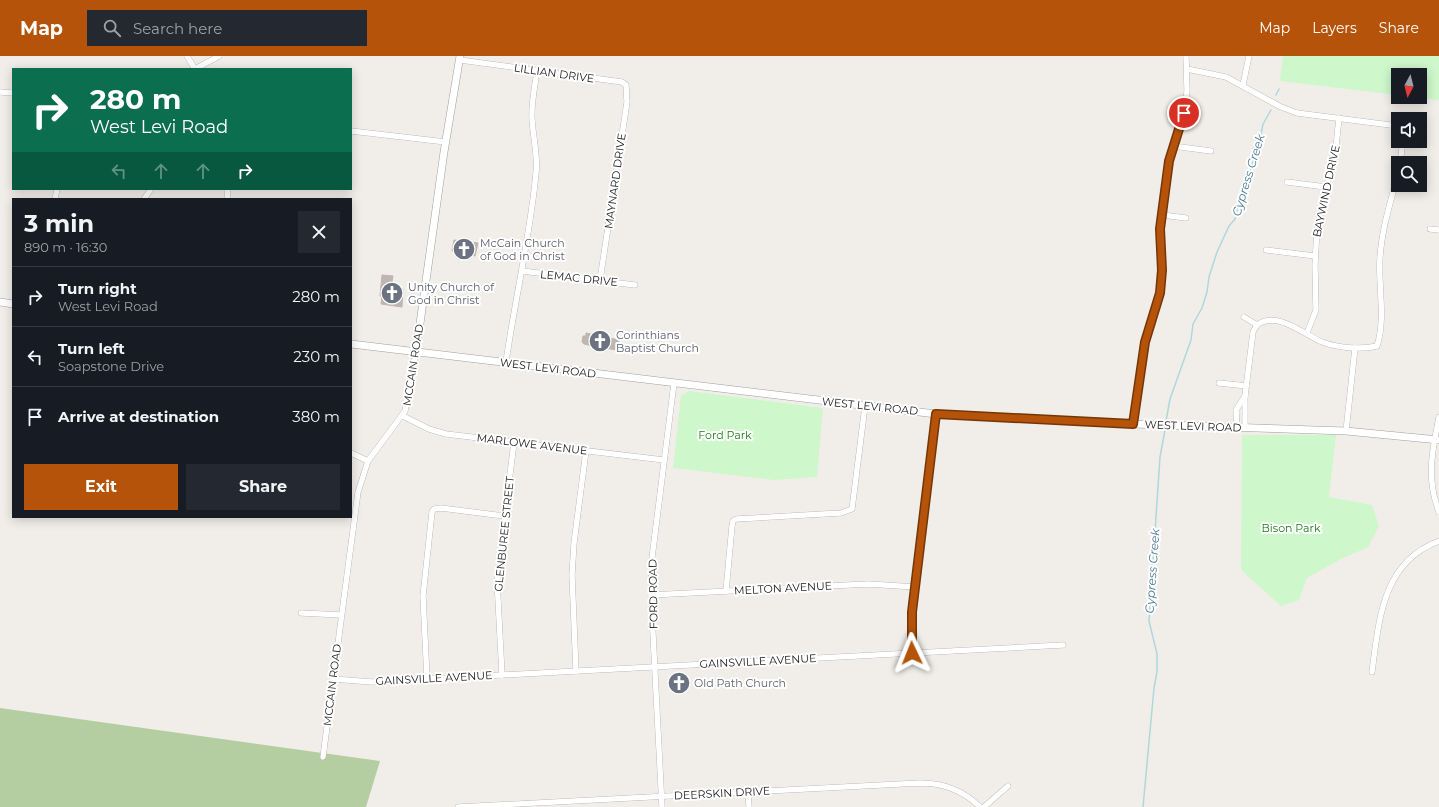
<!DOCTYPE html>
<meta charset="utf-8">
<style>
body{margin:0;font-family:Montserrat,sans-serif;background:#242831;color:#f1f3f6;height:100vh;display:flex;flex-direction:column;font-size:15px;white-space:nowrap}
*{box-sizing:border-box;margin:0}
p{font-size:13px;color:#9ea1a6}
.icon{flex:none;width:22px;height:22px;fill:none;stroke:currentColor;stroke-width:2;stroke-linecap:round;stroke-linejoin:round}
.map{position:relative;flex:1;overflow:hidden}
.panel{position:absolute;left:12px;top:142px;width:340px;height:320px;display:flex;flex-direction:column;background:#171b24;border-radius:0px;box-shadow:0 2px 10px #0003}
.panel>*{flex:none}
.hud{position:absolute;left:12px;top:12px;width:340px;height:122px;border-radius:0px;box-shadow:0 2px 10px #0003;background:#0b6e4f;color:#fff;overflow:hidden}
.needle{width:26px;rotate:187deg}
.buttons{position:absolute;left:1391px;top:12px;display:grid;gap:8px}
.buttons a{display:grid;place-items:center;width:36px;height:36px;border-radius:0px;background:#171b24;box-shadow:0 2px 10px #0003;font-size:20px}
.pin{position:absolute;display:grid;place-items:center;width:34px;height:34px;color:#fff;margin:-17px;border:2px solid #fff;border-radius:50%;box-shadow:0 1px 4px #0007}
.me{position:absolute;width:44px;margin:-22px;rotate:358deg;stroke-linejoin:round;filter:drop-shadow(0 0 3px #0008)}
.turn{display:flex;align-items:center;gap:14px;height:84px;padding:0 12px;font-size:18px}
.turn .icon{width:52px;height:52px;stroke-width:2.5}
.turn b{display:block;font-size:28px;line-height:34px}
.lanes{display:flex;align-items:center;height:38px;padding:0 12px;background:#0003;justify-content:center;gap:20px;direction:ltr}
.lanes .off{opacity:.35}
.round{display:grid;place-items:center;flex:none;width:42px;height:42px;border-radius:0px;background:#242831}
.summary{display:flex;align-items:center;justify-content:space-between;height:68px;padding:0 12px}
h1{font-size:24px;font-weight:700;line-height:30px}
.cta{display:flex;gap:8px;margin-top:auto;padding:8px 12px}
.cta a{flex:1;height:46px;border-radius:0px;background:#b45309;color:#fff;font-size:16px;font-weight:700;line-height:46px;text-align:center}
.cta a+a{background:#242831;color:#f1f3f6}
ul{padding:0;list-style:none}
li{display:flex;align-items:center;gap:12px;height:60px;padding:0 12px;border-top:1px solid #363941}
li div{flex:1}
li b{display:block;font-size:15px}
li em{font-style:normal}
header{display:flex;align-items:center;gap:24px;box-sizing:border-box;height:56px;padding:0 20px;background:#b45309;color:#fff}
header strong{font-size:19px}
nav{display:flex;gap:22px;margin-inline-start:auto;font-size:14px}
.search{width:280px;height:36px;background:#242831;display:flex;align-items:center;gap:10px;box-sizing:border-box;padding:0 14px;border-radius:0px;color:#9ea1a6;font-size:15px}
.map>svg:first-child{display:block}
.forest{fill:#b5cea1}
.park{fill:#cef7cb}
.lines{fill:none;stroke-linecap:round;stroke-linejoin:round}
.stream{stroke:#add8dc;stroke-width:1.5}
.building{fill:#bfb6b2;stroke:#c2b3ad}
.minor-casing{stroke:#9f9f9f;stroke-width:6}
.tertiary-casing{stroke:#9f9f9f;stroke-width:8}
.minor{stroke:#fff;stroke-width:5.5}
.tertiary{stroke:#fff;stroke-width:7}
.route-casing{stroke:#753606;stroke-width:10}
.route{stroke:#b45309;stroke-width:7}
.labels{text-anchor:middle;dominant-baseline:central;stroke-width:4;stroke-linejoin:round;paint-order:stroke}
.street-label{font-size:11px;fill:#222;stroke:#fff}
.worship-label{font-size:11px;fill:#5b616d;stroke:#fff;text-anchor:start}
.park-label{font-size:11px;fill:#1b7c14;stroke:#fff}
.water-label{font-size:12px;font-style:italic;fill:#497b95;stroke:#fff}
</style>
<header>
<strong>Map</strong>
<div class="search"><svg class="icon" aria-label="search" viewBox="0 0 24 24"><circle cx="10" cy="10" r="6"/><path d="M15 15l6 6"/></svg>Search here</div>
<nav><a>Map</a><a>Layers</a><a>Share</a></nav>
</header>
<div class="map">
<svg width="1439" height="751" viewBox="0 0 1439 751">
<rect width="100%" height="100%" fill="#f1eee9"/>
<polygon class="forest" points="0,652 380,705 366,751 0,751"/>
<g class="park">
<polygon points="1283,0 1439,0 1439,44 1414,41 1420,41 1420,19 1398,19 1398,39 1280,25"/>
<polygon points="689,335 823,352 817,421 774,424 673,412 681,340"/>
<polygon points="1242,379 1336,379 1329,441 1372,449 1379,470 1368,491 1341,503 1307,522 1299,544 1281,550 1241,514"/>
</g>
<g class="lines">
<g class="stream">
<polyline points="1276,39 1279,33"/>
<polyline points="1166,365 1170,343 1191,284 1193,268 1202,252 1207,236 1209,221 1217,196 1229,170 1235,163 1241,135 1247,124 1260,84 1263,68 1271,54"/>
<polyline points="1143,751 1154,632 1157,616 1157,598 1149,565 1160,401 1165,374"/>
</g>
</g>
<g class="building">
<polygon points="454,184 478,187 475,200 452,195"/>
<polygon points="382,219 393,220 391,232 403,233 402,251 381,248 382,240 380,240"/>
<polygon points="586,277 619,284 617,294 604,292 603,294 596,293 597,291 584,288 582,286 583,280 586,280"/>
</g>
<g class="lines">
<g class="minor-casing">
<g id="minor">
<polyline points="187,0 195,13"/>
<polyline points="460,4 622,26 626,29 627,46 600,224"/>
<polyline points="195,13 219,0"/>
<polyline points="1187,13 1226,21 1281,51 1297,57 1398,70"/>
<polyline points="1243,29 1249,0"/>
<polyline points="0,36 13,37"/>
<polyline points="351,75 446,86"/>
<polyline points="1173,90 1211,95"/>
<polyline points="1400,107 1403,85"/>
<polyline points="1287,126 1326,131"/>
<polyline points="55,143 57,133"/>
<polyline points="144,143 151,133"/>
<polyline points="227,143 228,133"/>
<polyline points="1162,159 1186,162"/>
<polyline points="1430,173 1439,174"/>
<polyline points="1266,194 1315,200"/>
<polyline points="522,215 635,229"/>
<path d="M1244,261L1257,269C1278,254 1304,279 1322,286C1338,292 1361,294 1377,290C1386,262 1378,230 1380,201C1382,172 1391,145 1398,117"/>
<polyline points="1307,277 1316,254 1315,209 1317,173 1322,146 1335,100 1339,62"/>
<path d="M506,306C515,243 530,181 536,117C538,99 533,81 532,63C531,47 535,30 537,15"/>
<polyline points="1219,327 1247,330"/>
<polyline points="403,360 429,373 446,378 664,404"/>
<path d="M1439,361C1432,396 1426,422 1439,456"/>
<polyline points="1133,368 1145,287 1160,237 1162,214 1160,173 1169,105 1182,67 1186,48 1187,34 1186,0"/>
<polyline points="1237,372 1236,354 1245,340"/>
<polyline points="1245,372 1245,340 1253,276 1257,269"/>
<polyline points="1346,375 1355,292"/>
<polyline points="351,397 368,405"/>
<polyline points="726,535 732,470 733,465 736,463 841,457 852,453 865,350"/>
<polyline points="651,539 868,528 915,531"/>
<polyline points="301,557 341,559"/>
<polyline points="912,597 912,556 936,358"/>
<polyline points="576,615 572,519 574,487 586,395"/>
<path d="M1372,616C1379,564 1382,506 1439,485"/>
<polyline points="502,619 497,524 514,386"/>
<polyline points="427,622 423,540 432,456 434,453 441,452 504,460"/>
<polyline points="333,623 372,626 1063,589"/>
<polyline points="323,701 358,436 368,405 405,355 416,296"/>
<polyline points="748,735 749,751"/>
<path d="M458,751L920,727C944,727 963,734 980,751"/>
<polyline points="662,751 651,539 652,502 674,327"/>
<polyline points="984,751 1008,730"/>
</g>
</g>
<g class="tertiary-casing">
<g id="tertiary">
<polyline points="0,246 13,248"/>
<polyline points="351,288 936,358 1133,368 1346,375 1439,384"/>
<polyline points="416,296 444,96 460,0"/>
</g>
</g>
<use href="#minor" class="minor"/>
<use href="#tertiary" class="tertiary"/>
</g>
<g class="lines">
<g class="route-casing">
<polyline id="route" points="912,597 912,556 936,358 1133,368 1145,286 1160,237 1162,214 1160,173 1169,105 1184,57"/>
</g>
<use href="#route" class="route"/>
</g>
<defs>
<g id="church-disc" transform="scale(1.15)"><circle r="9.5" fill="#6b7280" stroke="#fff"/><path d="M-1.2-6h2.4v3.5h3.3v2.4h-3.3V6h-2.4V-.1h-3.3v-2.4h3.3Z" fill="#fff"/></g>
</defs>
<g fill-rule="evenodd">
<use href="#church-disc" x="464" y="193"/>
<use href="#church-disc" x="392" y="237"/>
<use href="#church-disc" x="600" y="285"/>
<use href="#church-disc" x="679" y="627"/>
</g>
<g class="labels">
<g class="street-label">
<text transform="translate(554 17) rotate(8)">LILLIAN DRIVE</text>
<text transform="translate(615 125) rotate(-82)">MAYNARD DRIVE</text>
<text transform="translate(1326 135) rotate(-78)">BAYWIND DRIVE</text>
<text transform="translate(579 222) rotate(6)">LEMAC DRIVE</text>
<text transform="translate(413 309) rotate(-81)">MCCAIN ROAD</text>
<text transform="translate(548 312) rotate(7)">WEST LEVI ROAD</text>
<text transform="translate(870 350) rotate(6)">WEST LEVI ROAD</text>
<text transform="translate(1193 370) rotate(2)">WEST LEVI ROAD</text>
<text transform="translate(532 388) rotate(7)">MARLOWE AVENUE</text>
<text transform="translate(504 478) rotate(-84)">GLENBUREE STREET</text>
<text transform="translate(783 532) rotate(-3)">MELTON AVENUE</text>
<text transform="translate(653 538) rotate(-91)">FORD ROAD</text>
<text transform="translate(758 605) rotate(-3)">GAINSVILLE AVENUE</text>
<text transform="translate(434 622) rotate(-3)">GAINSVILLE AVENUE</text>
<text transform="translate(332 629) rotate(-83)">MCCAIN ROAD</text>
<text transform="translate(722 737) rotate(-3)">DEERSKIN DRIVE</text>
</g>
<g class="worship-label">
<text x="480" y="187">McCain Church<tspan x="480" dy="13">of God in Christ</tspan></text>
<text x="408" y="231">Unity Church of<tspan x="408" dy="13">God in Christ</tspan></text>
<text x="616" y="279">Corinthians<tspan x="616" dy="13">Baptist Church</tspan></text>
<text x="694" y="627">Old Path Church</text>
</g>
<g class="park-label">
<text x="725" y="379">Ford Park</text>
<text x="1291" y="472">Bison Park</text>
</g>
<g class="water-label">
<text transform="translate(1248 119) rotate(-73)">Cypress Creek</text>
<text transform="translate(1152 515) rotate(-86)">Cypress Creek</text>
</g>
</g>
</svg>
<div class="buttons">
<a><svg class="needle" viewBox="-14 -14 28 28"><path d="M0-13l5 13h-10z" fill="#e53935"/><path d="M0 13l5-13h-10z" fill="#9ea1a6"/></svg></a>
<a><svg class="icon" aria-label="sound" viewBox="0 0 24 24"><path d="M4 9h4l5-4v14l-5-4H4zM17 9q2 3 0 6"/></svg></a>
<a><svg class="icon" aria-label="search" viewBox="0 0 24 24"><circle cx="10" cy="10" r="6"/><path d="M15 15l6 6"/></svg></a>
</div>
<div class="pin" style="left:1184px;top:57px;background:#d93025"><svg class="icon" aria-label="arrive" viewBox="0 0 24 24"><path d="M6 21V4h12l-3 4 3 4H6"/></svg></div>
<svg class="me" style="left:912px;top:597px" viewBox="-20 -20 40 40"><path d="M0-17L14 15 0 8-14 15z" fill="#b45309" stroke="#fff" stroke-width="4"/></svg>
<div class="hud">
<div class="turn"><svg class="icon" aria-label="right" viewBox="0 0 24 24"><path d="M7 20v-9h11M14 6l5 5-5 5"/></svg><div><b>280 m</b>West Levi Road</div></div>
<div class="lanes"><svg class="icon off" aria-label="left" viewBox="0 0 24 24"><path d="M17 20v-9H6M10 6l-5 5 5 5"/></svg><svg class="icon off" aria-label="ahead" viewBox="0 0 24 24"><path d="M12 20V5M6 11l6-6 6 6"/></svg><svg class="icon off" aria-label="ahead" viewBox="0 0 24 24"><path d="M12 20V5M6 11l6-6 6 6"/></svg><svg class="icon" aria-label="right" viewBox="0 0 24 24"><path d="M7 20v-9h11M14 6l5 5-5 5"/></svg></div>
</div>
<section class="panel">
<div class="summary"><div><h1>3 min</h1><p>890 m · 16:30</p></div><a class="round"><svg class="icon" aria-label="close" viewBox="0 0 24 24"><path d="M6 6l12 12M18 6L6 18"/></svg></a></div>
<ul>
<li><svg class="icon" aria-label="right" viewBox="0 0 24 24"><path d="M7 20v-9h11M14 6l5 5-5 5"/></svg><div><b>Turn right</b><p>West Levi Road</p></div><em>280 m</em></li>
<li><svg class="icon" aria-label="left" viewBox="0 0 24 24"><path d="M17 20v-9H6M10 6l-5 5 5 5"/></svg><div><b>Turn left</b><p>Soapstone Drive</p></div><em>230 m</em></li>
<li><svg class="icon" aria-label="arrive" viewBox="0 0 24 24"><path d="M6 21V4h12l-3 4 3 4H6"/></svg><div><b>Arrive at destination</b></div><em>380 m</em></li>
</ul>
<div class="cta"><a>Exit</a><a>Share</a></div>
</section>
</div>
